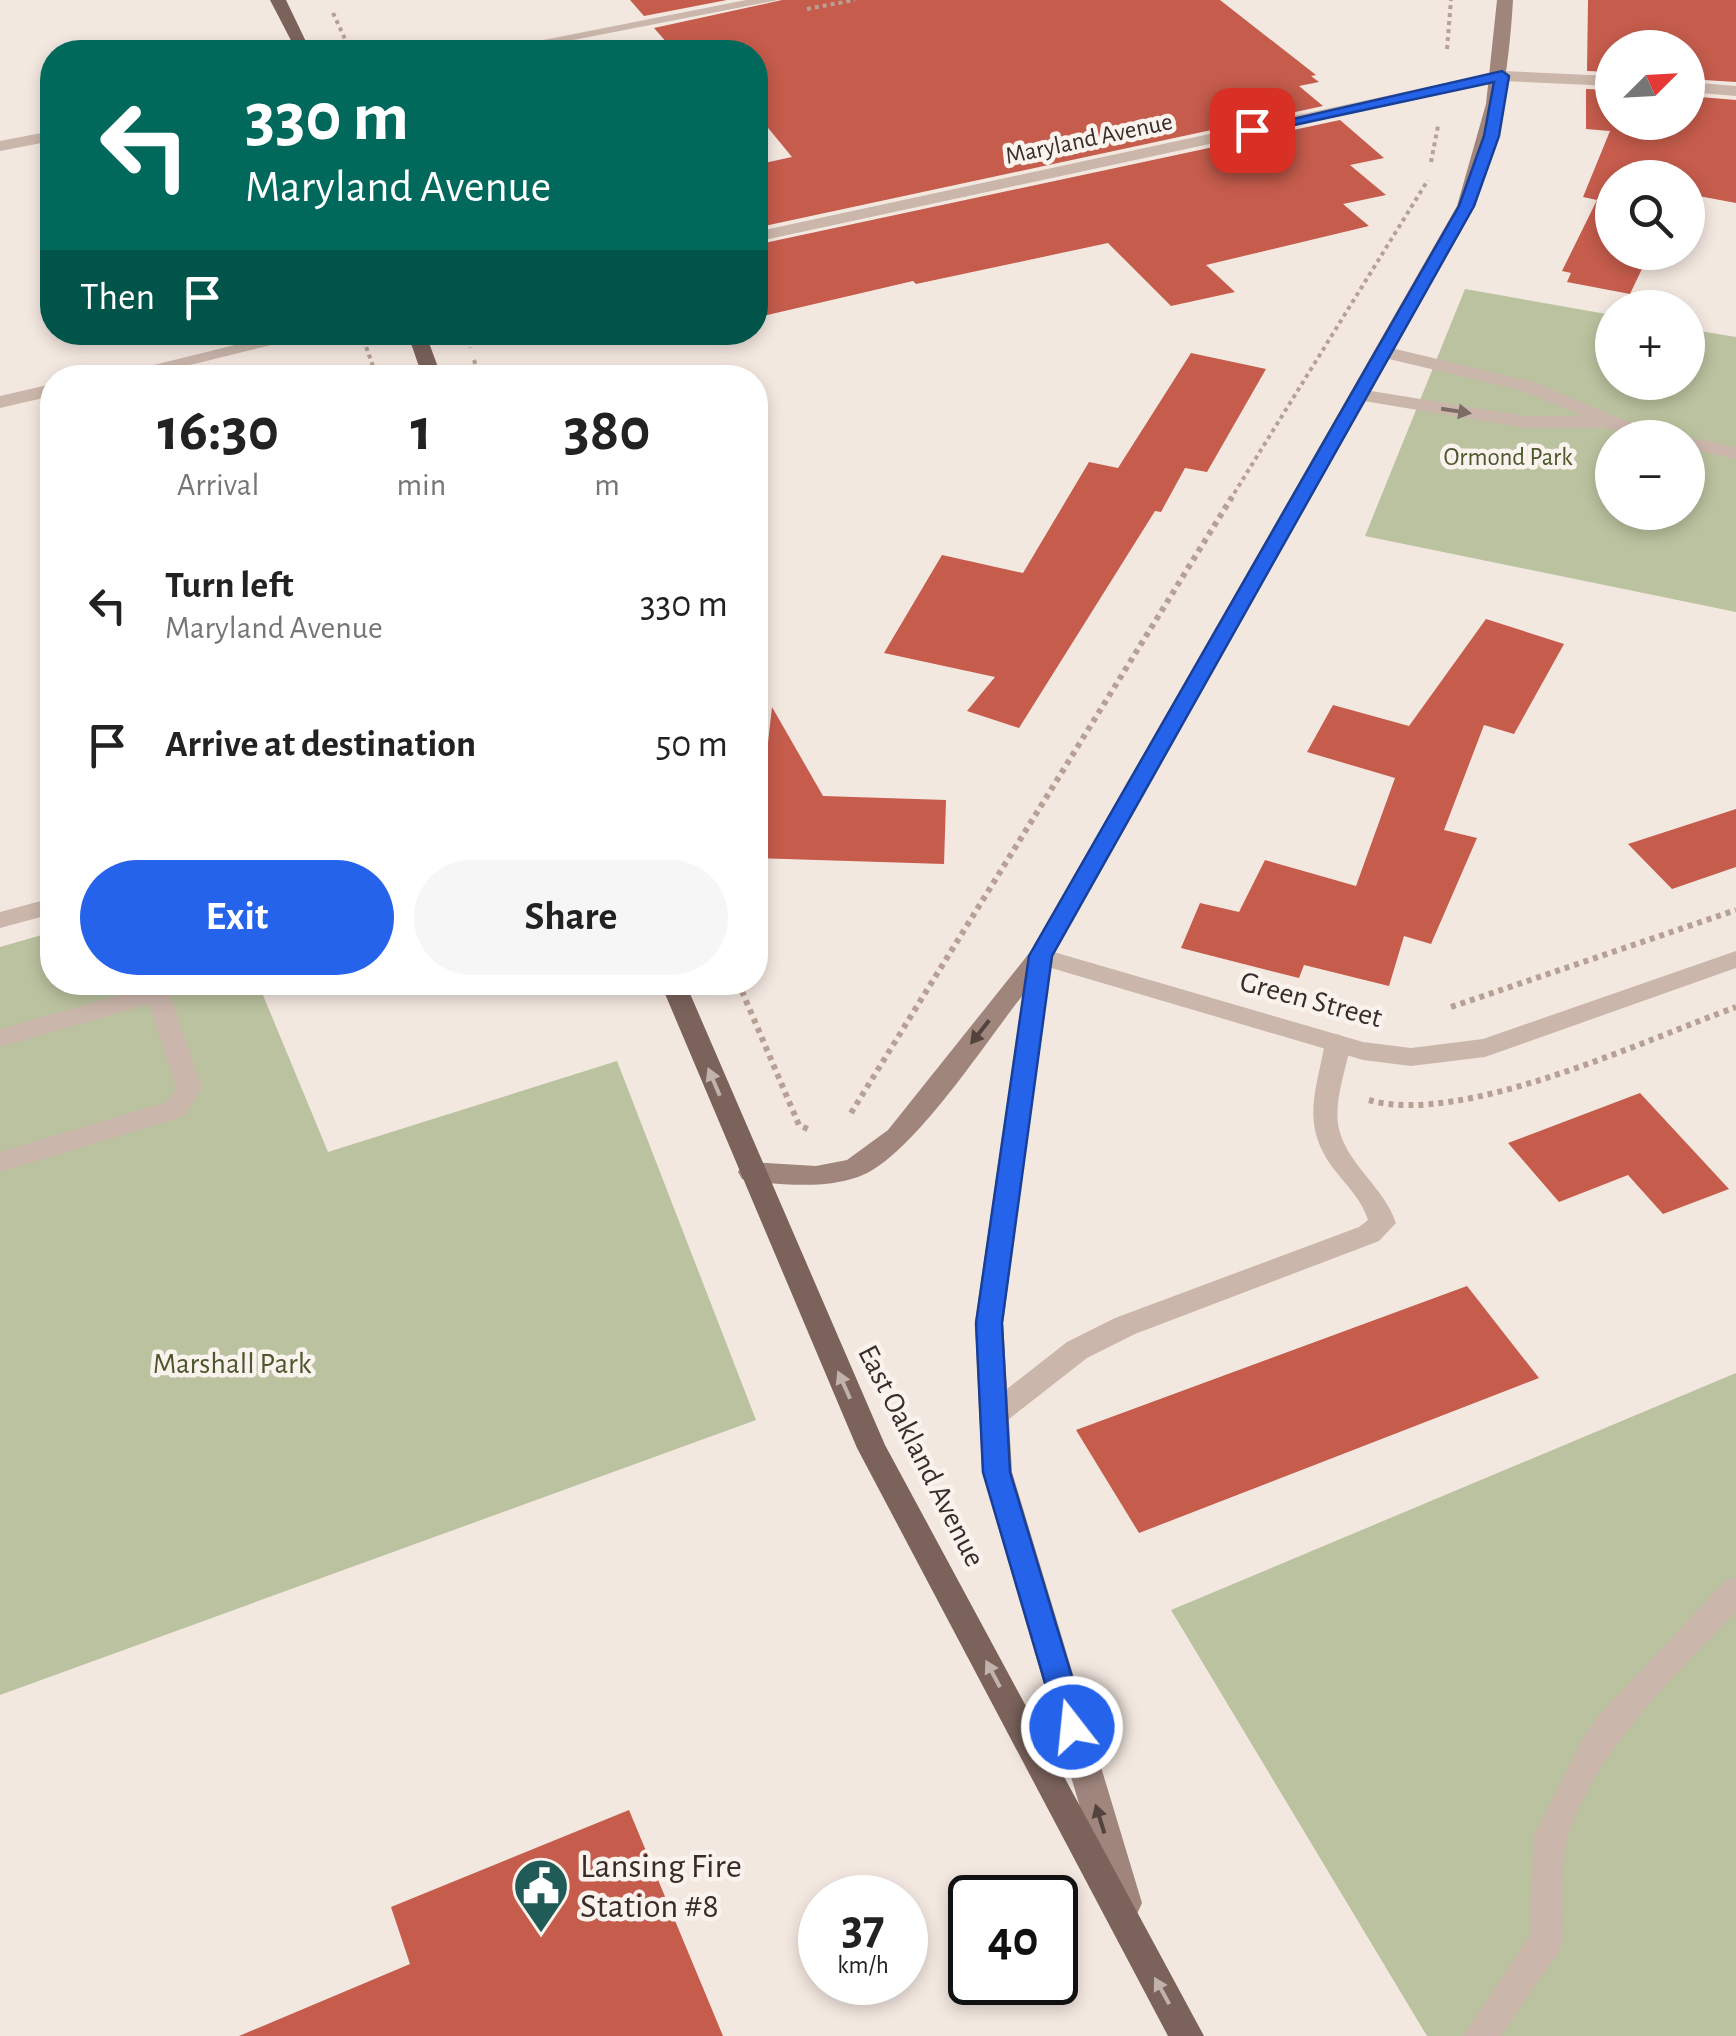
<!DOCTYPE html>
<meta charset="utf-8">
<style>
body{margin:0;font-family:"Alegreya Sans",sans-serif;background:#f6f6f6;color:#222;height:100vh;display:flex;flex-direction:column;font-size:38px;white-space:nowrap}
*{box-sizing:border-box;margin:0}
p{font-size:32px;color:#767676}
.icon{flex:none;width:55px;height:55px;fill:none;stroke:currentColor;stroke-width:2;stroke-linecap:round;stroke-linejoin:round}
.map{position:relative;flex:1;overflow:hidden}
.drawer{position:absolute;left:40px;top:365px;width:728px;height:630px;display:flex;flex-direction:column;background:#fff;border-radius:40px;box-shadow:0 5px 15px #0003}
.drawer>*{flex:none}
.banner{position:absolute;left:40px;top:40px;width:728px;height:305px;border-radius:40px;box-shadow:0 5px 15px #0003;background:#00695c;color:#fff;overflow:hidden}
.needle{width:65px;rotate:66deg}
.fabs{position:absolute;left:1595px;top:30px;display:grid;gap:20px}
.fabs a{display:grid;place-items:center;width:110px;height:110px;border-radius:50%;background:#fff;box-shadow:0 5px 15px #0003;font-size:50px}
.speed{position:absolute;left:798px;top:1875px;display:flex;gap:20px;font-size:50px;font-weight:700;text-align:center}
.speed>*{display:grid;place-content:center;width:130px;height:130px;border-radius:50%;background:#fff;box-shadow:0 5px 15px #0003;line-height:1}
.speed small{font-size:25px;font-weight:400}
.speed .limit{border:5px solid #111;border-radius:15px;background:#fff;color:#111}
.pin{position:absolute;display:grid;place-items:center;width:85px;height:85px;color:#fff;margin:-42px;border-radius:20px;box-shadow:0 5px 15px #0006}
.me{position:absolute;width:110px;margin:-55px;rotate:344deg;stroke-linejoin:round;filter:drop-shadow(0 0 8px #0008)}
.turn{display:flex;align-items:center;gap:35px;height:210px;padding:0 40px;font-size:45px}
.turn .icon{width:130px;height:130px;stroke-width:2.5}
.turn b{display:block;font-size:70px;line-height:85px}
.then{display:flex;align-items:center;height:95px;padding:0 40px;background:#0003;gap:20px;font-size:38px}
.eta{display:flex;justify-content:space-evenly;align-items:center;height:170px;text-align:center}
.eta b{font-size:60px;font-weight:600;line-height:70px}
.button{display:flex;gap:20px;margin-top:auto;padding:20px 40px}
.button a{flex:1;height:115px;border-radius:60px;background:#2563eb;color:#fff;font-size:40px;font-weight:600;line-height:115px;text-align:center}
.button a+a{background:#f6f6f6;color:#222}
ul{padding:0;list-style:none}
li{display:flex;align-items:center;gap:30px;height:140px;padding:0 40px}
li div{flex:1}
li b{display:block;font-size:38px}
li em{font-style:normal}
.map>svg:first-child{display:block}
.green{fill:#bac29f;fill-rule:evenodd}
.building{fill:#c55c4c}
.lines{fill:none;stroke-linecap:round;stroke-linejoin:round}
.path-far1{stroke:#b7a095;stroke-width:4;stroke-dasharray:4 4;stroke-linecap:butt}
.path{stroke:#b7a095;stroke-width:6;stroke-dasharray:5 5;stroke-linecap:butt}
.lane{fill:#cbb6ab;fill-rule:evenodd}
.street{fill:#cbb6ab;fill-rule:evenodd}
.secondary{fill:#9f857c;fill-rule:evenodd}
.primary{fill:#7b635c;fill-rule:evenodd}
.oneway{fill:#7b6b64}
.oneway2{fill:#52433e}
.oneway3{fill:#c1b2ab}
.route{fill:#2563eb;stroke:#184099;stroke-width:2.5}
.labels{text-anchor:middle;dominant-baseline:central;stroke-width:9;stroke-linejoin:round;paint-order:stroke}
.far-street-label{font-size:25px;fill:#392d2a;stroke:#faf2ec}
.far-park-label{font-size:25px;fill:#4d572e;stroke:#faf2ec}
.street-label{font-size:30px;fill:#392d2a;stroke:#faf2ec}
.park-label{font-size:30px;fill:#4d572e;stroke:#faf2ec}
.near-poi-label{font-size:35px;fill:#392d2a;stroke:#faf2ec;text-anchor:start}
</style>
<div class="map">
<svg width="1736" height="2036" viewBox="0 0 1736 2036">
<rect width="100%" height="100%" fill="#f3e8e0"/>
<g class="green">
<path d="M1465,289L1612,315V382H1688V329L1736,337V612L1365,536ZM1612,438H1688V512H1612Z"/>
<polygon points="52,932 52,982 258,983 328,1152 617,1061 756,1420 0,1695 0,947"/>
<polygon points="1736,1373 1736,2036 1427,2036 1171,1610"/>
</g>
<g class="building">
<polygon points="630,0 727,0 644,16"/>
<polygon points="782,0 1220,0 1316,75 1311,76 1319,82 1299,86 1323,106 755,228 755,165 792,157 755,112 755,52 675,52 654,28"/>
<polygon points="1588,0 1736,0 1736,82 1688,79 1688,48 1612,48 1612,72 1587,71"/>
<polygon points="1586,89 1612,90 1612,122 1688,122 1688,96 1736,100 1736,203 1688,194 1688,178 1612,178 1612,252 1650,252 1630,294 1567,282 1571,273 1562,271 1597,200 1583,197 1610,131 1586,129"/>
<polygon points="1340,120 1384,158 1350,165 1386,195 1343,204 1369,226 1206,265 1235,292 1171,306 1108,243 916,284 913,281 755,318 755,245"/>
<polygon points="1191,353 1266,369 1207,472 1185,468 1161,512 1155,511 1019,728 967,711 995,677 884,653 942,555 1023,573 1089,462 1118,468"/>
<polygon points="1486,619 1564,644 1514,734 1484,725 1444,830 1477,838 1431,944 1404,936 1389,986 1304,965 1299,978 1181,948 1200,903 1239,912 1265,860 1356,886 1395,778 1307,752 1333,705 1409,726"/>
<polygon points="772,707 823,796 946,800 944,864 755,858"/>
<polygon points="1736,809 1736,867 1672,889 1628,844"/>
<polygon points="1640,1093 1729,1189 1663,1214 1628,1175 1559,1202 1508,1143"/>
<polygon points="1467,1286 1539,1378 1139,1533 1076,1430"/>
<polygon points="629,1810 723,2036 239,2036 410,1964 391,1907"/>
</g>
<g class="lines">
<g class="path-far1">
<polyline points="807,9 855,0"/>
<polyline points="333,13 351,52"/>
<polyline points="1447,49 1451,0"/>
<polyline points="409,52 452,45"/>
<polyline points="1431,162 1438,126"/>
<polyline points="361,332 377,378"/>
<polyline points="466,332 470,348"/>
<polyline points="474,360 480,378"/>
<polyline points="1230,500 1428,180"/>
</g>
<g class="path">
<polyline points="738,982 799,1125 810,1130"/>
<polyline points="1451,1007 1736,910"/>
<path d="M1369,1100C1460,1127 1645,1040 1736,1007"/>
<polyline points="851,1113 1232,497"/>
</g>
<g class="lane">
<polygon points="1383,346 1533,382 1668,438 1637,438 1606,428 1525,428 1352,399 1352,391 1359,389 1525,416 1583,416 1520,390 1376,356 1374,352"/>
<polygon points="1688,437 1736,447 1736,459 1688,449"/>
<polygon points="142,982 166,982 202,1088 185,1116 0,1172 0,1152 167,1102 176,1088 149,1004 0,1047 0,1029 144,988"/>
<path d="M1338,1034L1351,1043C1346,1070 1333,1102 1339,1129C1347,1164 1384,1187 1396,1223L1379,1241L1135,1334L1087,1358L1004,1423L994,1427L984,1423L980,1415L984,1407L1067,1342L1115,1318L1359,1227L1368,1220C1362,1201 1349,1188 1337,1173C1300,1127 1315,1095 1325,1043Z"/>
<path d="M1736,1577V1611C1673,1679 1601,1743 1569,1833C1560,1859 1564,1911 1563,1941L1558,1953L1501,2036H1463L1529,1936L1534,1835L1580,1743L1600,1714L1725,1581Z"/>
</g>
<g class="street">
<polygon points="746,0 778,0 512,52 482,52"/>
<polygon points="1502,71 1612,76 1612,86 1502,81 755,242 755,232"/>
<polygon points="1688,82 1736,86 1736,96 1688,92"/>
<polygon points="52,131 52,141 0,151 0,141"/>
<polygon points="288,332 324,332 137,378 101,378"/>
<polygon points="52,384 52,396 0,408 0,396"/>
<polygon points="52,898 52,914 0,928 0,912"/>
<polygon points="1040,948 1363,1042 1411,1048 1483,1039 1736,951 1736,968 1485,1057 1411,1066 1363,1060 1031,962 1028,956"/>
</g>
<path class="secondary" d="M1497,0H1513C1509,72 1497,138 1475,206L1051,958L1003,1323L1012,1472L1142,1903L1137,1914L1125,1919L1113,1914L1108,1903L982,1472L975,1323L1023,995C986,1041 911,1159 858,1177C823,1189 788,1184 751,1182L742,1179L738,1172L742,1165L751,1162L816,1166L847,1160L888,1130L1031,951L1457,206L1486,104Z"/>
<g class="primary">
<polygon points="270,0 286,0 311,52 297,52"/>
<polygon points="407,332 425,332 442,378 423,378"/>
<polygon points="660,982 685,982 885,1445 1204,2036 1168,2036 857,1448"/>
</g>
</g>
<defs><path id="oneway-solid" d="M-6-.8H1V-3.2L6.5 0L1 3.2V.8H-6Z" transform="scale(2.5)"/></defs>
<use class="oneway" href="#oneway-solid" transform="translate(1456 411) rotate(9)"/>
<g class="oneway2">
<use href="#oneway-solid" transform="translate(980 1032) rotate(128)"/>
<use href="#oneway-solid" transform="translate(1100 1819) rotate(-107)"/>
</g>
<g class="oneway3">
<use href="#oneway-solid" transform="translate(714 1082) rotate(-113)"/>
<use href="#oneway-solid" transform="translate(844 1385) rotate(-114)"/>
<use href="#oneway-solid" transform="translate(993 1674) rotate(-118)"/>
<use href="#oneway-solid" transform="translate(1162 1991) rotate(-119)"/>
</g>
<polygon class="route" points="1502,71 1509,76 1499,136 1474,206 1052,956 1002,1323 1010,1472 1087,1727 1083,1737 1072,1740 1062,1737 1058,1727 983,1472 976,1323 1029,956 1459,206 1484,136 1494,82 1252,134 1245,130"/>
<defs>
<g id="civic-pin" transform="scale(2.875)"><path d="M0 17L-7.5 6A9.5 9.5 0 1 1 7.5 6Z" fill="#205b58" stroke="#faf2ec"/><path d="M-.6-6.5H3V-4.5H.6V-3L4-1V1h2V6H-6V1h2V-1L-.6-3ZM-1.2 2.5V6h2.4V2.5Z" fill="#fff"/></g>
</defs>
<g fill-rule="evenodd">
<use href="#civic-pin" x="541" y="1886"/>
</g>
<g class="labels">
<g class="far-street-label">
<text transform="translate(1089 139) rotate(-12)">Maryland Avenue</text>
</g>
<g class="far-park-label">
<text x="1508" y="457">Ormond Park</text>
</g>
<g class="street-label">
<text transform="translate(1311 1000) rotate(15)">Green Street</text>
<text transform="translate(921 1456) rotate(63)">East Oakland Avenue</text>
</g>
<g class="park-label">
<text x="232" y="1364">Marshall Park</text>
</g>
<g class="near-poi-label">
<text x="580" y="1866">Lansing Fire<tspan x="580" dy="40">Station #8</tspan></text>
</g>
</g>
</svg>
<div class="fabs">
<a><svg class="needle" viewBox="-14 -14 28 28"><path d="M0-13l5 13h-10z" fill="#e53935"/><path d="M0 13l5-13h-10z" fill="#767676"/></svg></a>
<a><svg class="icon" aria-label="search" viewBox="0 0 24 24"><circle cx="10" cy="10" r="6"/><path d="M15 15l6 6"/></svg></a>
<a>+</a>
<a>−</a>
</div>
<div class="speed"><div>37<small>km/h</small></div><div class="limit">40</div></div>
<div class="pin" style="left:1252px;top:130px;background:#d93025"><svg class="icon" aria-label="arrive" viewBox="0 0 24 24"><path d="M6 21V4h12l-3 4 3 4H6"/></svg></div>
<svg class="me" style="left:1072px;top:1727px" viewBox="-20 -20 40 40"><circle r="17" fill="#2563eb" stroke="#fff" stroke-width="3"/><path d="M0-11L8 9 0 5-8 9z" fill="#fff"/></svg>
<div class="banner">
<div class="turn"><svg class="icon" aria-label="left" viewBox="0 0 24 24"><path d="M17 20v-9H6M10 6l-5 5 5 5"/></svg><div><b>330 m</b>Maryland Avenue</div></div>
<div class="then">Then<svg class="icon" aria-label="arrive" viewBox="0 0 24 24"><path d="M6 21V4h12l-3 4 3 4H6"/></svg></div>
</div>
<section class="drawer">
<div class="eta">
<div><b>16:30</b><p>Arrival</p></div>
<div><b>1</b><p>min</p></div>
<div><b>380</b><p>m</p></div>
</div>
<ul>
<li><svg class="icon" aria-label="left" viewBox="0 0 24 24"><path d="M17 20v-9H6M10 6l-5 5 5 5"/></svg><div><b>Turn left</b><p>Maryland Avenue</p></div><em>330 m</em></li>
<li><svg class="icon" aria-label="arrive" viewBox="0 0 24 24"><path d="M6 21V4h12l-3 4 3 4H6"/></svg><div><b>Arrive at destination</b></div><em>50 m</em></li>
</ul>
<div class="button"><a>Exit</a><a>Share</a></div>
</section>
</div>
